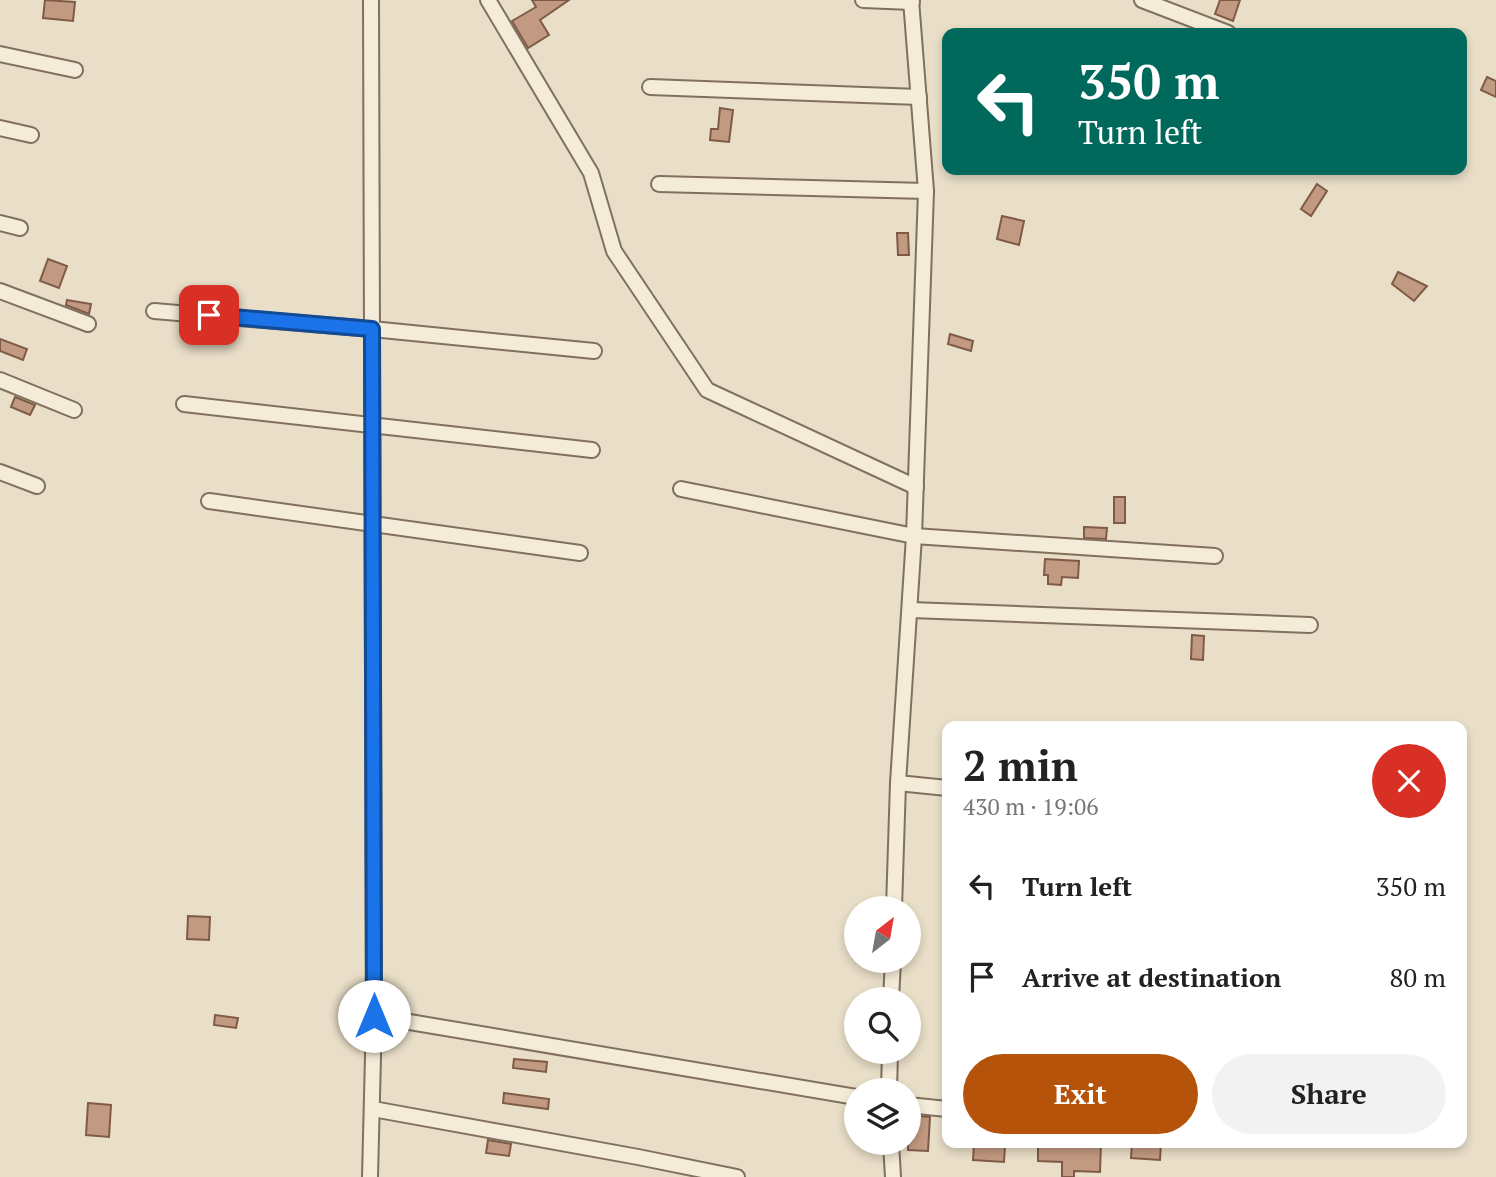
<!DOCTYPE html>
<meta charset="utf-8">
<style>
body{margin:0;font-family:"PT Serif",serif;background:#f2f2f2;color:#222;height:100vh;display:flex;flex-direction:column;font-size:26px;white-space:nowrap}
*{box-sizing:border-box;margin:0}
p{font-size:23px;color:#767676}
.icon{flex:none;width:38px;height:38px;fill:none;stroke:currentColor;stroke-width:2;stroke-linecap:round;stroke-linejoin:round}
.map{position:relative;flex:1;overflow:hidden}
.drawer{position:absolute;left:942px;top:721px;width:525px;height:427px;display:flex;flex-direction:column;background:#fff;border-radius:14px;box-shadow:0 4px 10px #0003}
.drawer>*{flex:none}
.top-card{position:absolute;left:942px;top:28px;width:525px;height:147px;border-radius:14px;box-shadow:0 4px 10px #0003;background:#00695c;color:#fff;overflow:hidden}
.needle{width:46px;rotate:31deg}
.controls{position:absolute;left:844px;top:896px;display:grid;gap:14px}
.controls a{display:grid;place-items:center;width:77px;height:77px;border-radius:50%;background:#fff;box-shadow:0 4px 10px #0003;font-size:35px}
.pin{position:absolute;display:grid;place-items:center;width:60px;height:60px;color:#fff;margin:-30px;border-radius:14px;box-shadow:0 4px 10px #0006}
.me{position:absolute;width:77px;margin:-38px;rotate:0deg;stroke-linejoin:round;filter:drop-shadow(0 0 5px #0008)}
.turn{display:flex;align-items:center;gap:24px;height:147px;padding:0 21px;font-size:32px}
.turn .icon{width:91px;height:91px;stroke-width:2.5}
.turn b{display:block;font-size:49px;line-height:60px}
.round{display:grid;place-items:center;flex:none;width:74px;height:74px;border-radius:37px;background:#f2f2f2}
.headline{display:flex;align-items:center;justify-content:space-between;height:119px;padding:0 21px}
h1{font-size:42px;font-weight:800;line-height:52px}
.cta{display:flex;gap:14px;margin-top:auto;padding:14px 21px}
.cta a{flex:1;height:80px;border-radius:42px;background:#b45309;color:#fff;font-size:28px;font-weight:800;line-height:80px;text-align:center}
.cta a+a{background:#f2f2f2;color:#222}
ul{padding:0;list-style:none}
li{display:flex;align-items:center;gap:21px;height:91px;padding:0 21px}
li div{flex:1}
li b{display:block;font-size:26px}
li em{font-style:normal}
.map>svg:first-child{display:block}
.building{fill:#c29a81;stroke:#7f5b47;stroke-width:2}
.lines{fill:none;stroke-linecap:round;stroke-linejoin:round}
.street-casing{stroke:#82705e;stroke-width:18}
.street{stroke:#f5ebd9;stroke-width:14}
.route-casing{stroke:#114b97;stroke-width:18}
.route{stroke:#1a73e8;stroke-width:12}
</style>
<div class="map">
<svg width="1496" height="1177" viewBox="0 0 1496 1177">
<rect width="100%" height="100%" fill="#e9dec7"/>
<g class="building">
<polygon points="45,0 75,2 73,21 43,18"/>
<polygon points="532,0 569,0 540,20 549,35 528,48 512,21 536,7"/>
<polygon points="1220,0 1240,0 1233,21 1215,14"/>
<polygon points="1487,77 1496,81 1496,97 1481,90"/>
<polygon points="720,108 733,110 729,142 710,140 711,129 718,129"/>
<polygon points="1317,184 1327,191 1311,216 1301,209"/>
<polygon points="1002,216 1024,221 1019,245 997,239"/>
<polygon points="897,233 908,233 909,255 898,255"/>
<polygon points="48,259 67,266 59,288 40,281"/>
<polygon points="1398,272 1427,286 1414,301 1392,284"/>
<polygon points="67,300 91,304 89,314 66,305"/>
<polygon points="950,334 973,341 971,351 948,344"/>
<polygon points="0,339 27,349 23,360 0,351"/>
<polygon points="15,397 35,405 30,415 11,407"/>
<rect x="1114" y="497" width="11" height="26"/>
<polygon points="1084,527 1107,528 1106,539 1084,538"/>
<polygon points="1045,559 1079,561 1078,578 1062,577 1061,585 1048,584 1048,575 1044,575"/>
<polygon points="1192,635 1204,636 1203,660 1191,659"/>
<polygon points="188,916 210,917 209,940 187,939"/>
<polygon points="215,1015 238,1018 236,1028 214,1025"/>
<polygon points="514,1059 547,1062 546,1072 513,1068"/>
<polygon points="504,1093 549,1099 548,1109 503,1103"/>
<polygon points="88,1103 111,1105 109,1137 86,1135"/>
<polygon points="908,1115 930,1117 928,1151 908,1150"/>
<polygon points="488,1140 511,1144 509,1156 486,1153"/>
<polygon points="1038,1143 1101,1143 1100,1172 1074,1171 1074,1177 1062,1177 1062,1162 1038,1161"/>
<polygon points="1132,1143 1161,1143 1160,1160 1131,1158"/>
<polygon points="974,1144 1005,1146 1004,1162 973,1160"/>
</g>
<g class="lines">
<g class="street-casing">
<g id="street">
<polyline points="488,0 591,173 614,251 707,390 916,487"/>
<polyline points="863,0 912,2"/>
<polyline points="1142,0 1228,33"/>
<polyline points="0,54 75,70"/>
<polyline points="650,87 919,97"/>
<polyline points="0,128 31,135"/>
<polyline points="659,184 926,191"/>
<polyline points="0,223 20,228"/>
<polyline points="0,291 88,324"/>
<polyline points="154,311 372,329 594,351"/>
<polyline points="0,380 74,410"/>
<polyline points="184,404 592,450"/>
<polyline points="0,472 37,486"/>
<polyline points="681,489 914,536 1215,556"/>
<polyline points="209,501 580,553"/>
<polyline points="911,610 1310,625"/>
<polyline points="898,783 947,788"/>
<polyline points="894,908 898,783 914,536 926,191 911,0"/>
<polyline points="891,999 893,961"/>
<polyline points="374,1016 856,1097"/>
<polyline points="889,1090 890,1052"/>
<polyline points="908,1105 947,1109"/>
<polyline points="373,1109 638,1157 737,1177"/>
<polyline points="891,1143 893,1177"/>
<polyline points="370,1177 374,1016 371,0"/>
</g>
</g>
<use href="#street" class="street"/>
</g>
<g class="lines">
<g class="route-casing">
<polyline id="route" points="209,315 372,329 374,1016"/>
</g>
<use href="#route" class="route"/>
</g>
</svg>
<div class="controls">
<a><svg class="needle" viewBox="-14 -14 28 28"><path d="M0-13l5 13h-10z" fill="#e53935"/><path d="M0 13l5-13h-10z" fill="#767676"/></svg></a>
<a><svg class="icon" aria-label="search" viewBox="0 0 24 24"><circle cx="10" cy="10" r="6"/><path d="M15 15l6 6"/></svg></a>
<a><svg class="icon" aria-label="layers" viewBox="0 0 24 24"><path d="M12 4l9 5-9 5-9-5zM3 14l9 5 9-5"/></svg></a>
</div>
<div class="pin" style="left:209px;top:315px;background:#d93025"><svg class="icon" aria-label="arrive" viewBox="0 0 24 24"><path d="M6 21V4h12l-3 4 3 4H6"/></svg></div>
<svg class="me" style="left:374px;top:1016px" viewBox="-20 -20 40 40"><circle r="19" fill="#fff"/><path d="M0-13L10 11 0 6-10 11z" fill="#1a73e8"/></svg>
<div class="top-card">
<div class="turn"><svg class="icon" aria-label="left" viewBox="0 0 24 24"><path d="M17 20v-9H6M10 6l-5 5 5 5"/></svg><div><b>350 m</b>Turn left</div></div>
</div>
<section class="drawer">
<div class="headline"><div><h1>2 min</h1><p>430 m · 19:06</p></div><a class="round" style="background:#d93025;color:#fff"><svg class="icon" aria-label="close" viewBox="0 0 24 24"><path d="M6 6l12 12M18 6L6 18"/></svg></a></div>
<ul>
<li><svg class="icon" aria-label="left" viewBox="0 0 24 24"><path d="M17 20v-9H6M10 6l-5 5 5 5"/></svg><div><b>Turn left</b></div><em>350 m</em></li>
<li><svg class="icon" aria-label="arrive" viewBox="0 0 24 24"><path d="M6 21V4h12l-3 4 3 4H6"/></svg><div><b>Arrive at destination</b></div><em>80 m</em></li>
</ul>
<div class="cta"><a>Exit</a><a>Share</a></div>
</section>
</div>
